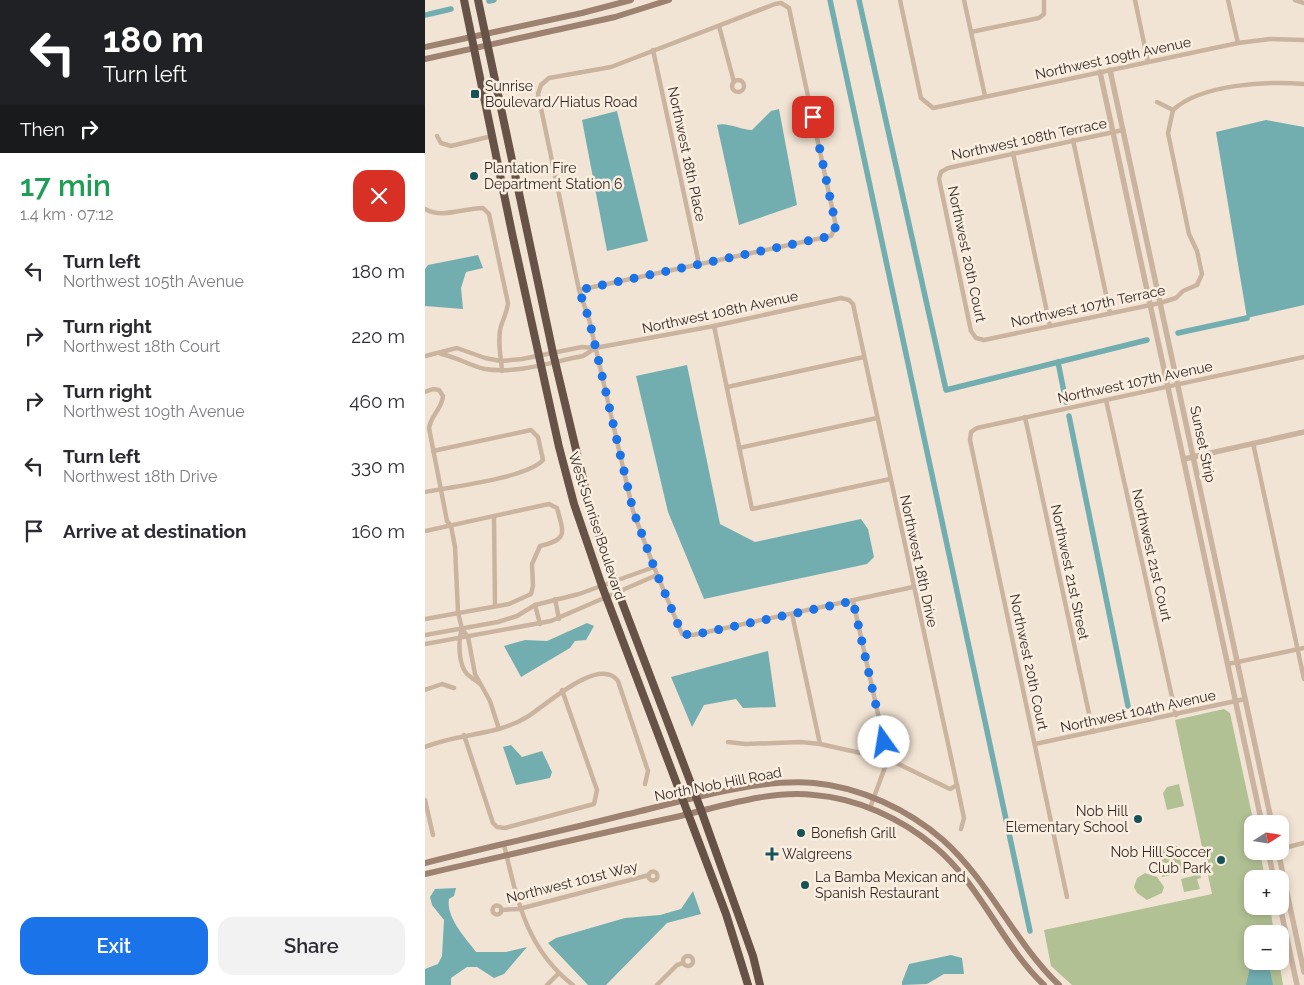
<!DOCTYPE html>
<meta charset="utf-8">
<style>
body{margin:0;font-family:Raleway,sans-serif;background:#f2f2f3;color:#2b2b33;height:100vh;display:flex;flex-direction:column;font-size:19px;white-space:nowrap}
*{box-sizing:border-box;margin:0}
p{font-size:16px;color:#7c7c81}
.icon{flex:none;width:28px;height:28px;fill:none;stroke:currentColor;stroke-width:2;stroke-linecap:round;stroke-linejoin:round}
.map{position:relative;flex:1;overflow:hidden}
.details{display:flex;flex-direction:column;background:#fff;width:425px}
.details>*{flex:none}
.hud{background:#202124;color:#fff;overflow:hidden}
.needle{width:32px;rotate:78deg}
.controls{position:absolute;left:819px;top:815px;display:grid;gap:10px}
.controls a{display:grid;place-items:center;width:45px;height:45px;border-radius:10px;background:#fff;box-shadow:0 2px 8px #0003;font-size:25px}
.pin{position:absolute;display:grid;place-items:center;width:42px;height:42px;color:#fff;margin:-21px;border-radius:10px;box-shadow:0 2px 8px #0006}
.me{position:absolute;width:55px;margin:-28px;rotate:347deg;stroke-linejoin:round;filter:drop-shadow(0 0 4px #0008)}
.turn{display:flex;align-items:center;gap:18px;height:105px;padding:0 20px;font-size:22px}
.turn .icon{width:65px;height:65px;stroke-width:2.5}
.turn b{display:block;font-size:35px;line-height:42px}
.then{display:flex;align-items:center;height:48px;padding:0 20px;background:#0003;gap:10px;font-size:19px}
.round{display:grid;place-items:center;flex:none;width:52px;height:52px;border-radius:15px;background:#f2f2f3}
.summary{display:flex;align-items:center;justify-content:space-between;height:85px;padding:0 20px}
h1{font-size:30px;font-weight:600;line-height:38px;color:#1e9e55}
.action{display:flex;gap:10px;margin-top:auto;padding:10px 20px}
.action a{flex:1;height:58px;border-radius:15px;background:#1a73e8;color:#fff;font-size:20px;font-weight:600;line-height:58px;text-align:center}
.action a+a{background:#f2f2f3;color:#2b2b33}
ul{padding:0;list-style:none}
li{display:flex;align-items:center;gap:15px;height:65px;padding:0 20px}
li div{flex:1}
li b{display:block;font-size:19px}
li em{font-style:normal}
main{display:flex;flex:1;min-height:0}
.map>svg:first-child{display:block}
.green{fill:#b1c194}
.water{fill:#72adb0}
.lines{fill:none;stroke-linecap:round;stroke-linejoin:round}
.canal{stroke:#72adb0;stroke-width:5.5}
.minor{stroke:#cab4a0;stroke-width:4.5}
.tertiary{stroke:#cab4a0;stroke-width:5.5}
.secondary{stroke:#9d8272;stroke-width:6}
.trunk{stroke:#665246;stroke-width:8}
.route{stroke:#1a73e8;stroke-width:9;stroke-dasharray:0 16.2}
.poi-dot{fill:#175257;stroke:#faeee0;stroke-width:2}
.labels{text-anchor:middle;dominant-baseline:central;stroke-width:5;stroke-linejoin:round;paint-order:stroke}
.street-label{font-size:14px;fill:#332924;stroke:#faeee0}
.poi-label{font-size:14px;fill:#332924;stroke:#faeee0;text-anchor:start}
</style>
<main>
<section class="details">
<div class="hud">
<div class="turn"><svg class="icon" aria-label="left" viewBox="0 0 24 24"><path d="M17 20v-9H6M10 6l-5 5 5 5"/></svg><div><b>180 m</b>Turn left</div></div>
<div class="then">Then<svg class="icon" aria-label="right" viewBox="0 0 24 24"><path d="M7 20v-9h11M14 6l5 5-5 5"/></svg></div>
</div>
<div class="summary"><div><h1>17 min</h1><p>1.4 km · 07:12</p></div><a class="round" style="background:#d93025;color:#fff"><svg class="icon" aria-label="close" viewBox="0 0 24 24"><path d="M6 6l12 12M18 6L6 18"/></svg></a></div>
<ul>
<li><svg class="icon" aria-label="left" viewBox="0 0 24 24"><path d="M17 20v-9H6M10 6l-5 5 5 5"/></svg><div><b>Turn left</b><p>Northwest 105th Avenue</p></div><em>180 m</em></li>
<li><svg class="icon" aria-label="right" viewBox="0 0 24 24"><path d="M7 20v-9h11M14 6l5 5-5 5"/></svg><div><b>Turn right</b><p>Northwest 18th Court</p></div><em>220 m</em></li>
<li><svg class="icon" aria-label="right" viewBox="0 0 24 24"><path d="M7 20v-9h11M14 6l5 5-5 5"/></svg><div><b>Turn right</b><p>Northwest 109th Avenue</p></div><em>460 m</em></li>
<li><svg class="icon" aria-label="left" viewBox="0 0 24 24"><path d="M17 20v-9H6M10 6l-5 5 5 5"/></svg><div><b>Turn left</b><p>Northwest 18th Drive</p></div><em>330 m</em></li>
<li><svg class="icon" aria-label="arrive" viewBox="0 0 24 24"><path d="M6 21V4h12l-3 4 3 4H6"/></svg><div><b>Arrive at destination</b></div><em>160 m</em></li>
</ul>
<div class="action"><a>Exit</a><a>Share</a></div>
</section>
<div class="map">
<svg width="879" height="985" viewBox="0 0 879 985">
<rect width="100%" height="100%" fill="#f2e4d4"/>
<g class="green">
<polygon points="799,709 805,713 829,824 828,851 835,851 840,879 828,879 828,906 845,906 849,934 828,934 828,961 854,961 858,985 647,985 626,966 619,930 787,894 750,720"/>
<polygon points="754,784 759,806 742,810 738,793 742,787"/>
<polygon points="752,846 758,872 737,877 731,851"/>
<polygon points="775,871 776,878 772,879 775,889 759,892 756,879 768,876 767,872"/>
<polygon points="720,873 732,877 739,887 737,893 722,900 712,893 709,887 712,878"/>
</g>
<g class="water">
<path d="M354,109L372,205L314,225L292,125C302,122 316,130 327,130L346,111Z"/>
<polygon points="192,111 223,241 182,251 157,120"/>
<polygon points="841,120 879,127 879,305 822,318 791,132"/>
<polygon points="53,255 58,268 41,272 36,288 38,309 0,306 0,269 3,265"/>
<polygon points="262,365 295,524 330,542 436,519 443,529 449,557 442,564 279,599 243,512 211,376"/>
<polygon points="162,623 169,626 161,640 150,641 145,648 96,677 79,646 100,640 122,641"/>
<polygon points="343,651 351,707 318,708 311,699 279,705 267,727 246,677"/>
<polygon points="86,745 97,757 117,751 127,772 125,778 91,785 78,747"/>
<path d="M31,888L29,896L24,899C21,918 40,937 51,952H81L102,947L79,974L69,978L52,967H42L26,978V985H0V969L13,964L17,956L19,920L7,905L5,897L10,889Z"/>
<polygon points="268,891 276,914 242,923 181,985 163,985 123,943 131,938 200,918 235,915 256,909"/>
<polygon points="526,955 537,958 539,974 519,974 502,984 477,985 477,982 484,964"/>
<polygon points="827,958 828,961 843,961 848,985 821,985"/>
</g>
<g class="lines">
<g class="canal">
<polyline points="405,0 605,931"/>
<polyline points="434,0 521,390 722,340"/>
<polyline points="64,1 69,0"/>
<polyline points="0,15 26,9"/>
<polyline points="753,333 822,318"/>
<polyline points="633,362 641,402"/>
<polyline points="644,416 703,706"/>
</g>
<g class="minor">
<polyline points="475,0 496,98 508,108 813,43 845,39 879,40"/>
<polyline points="539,0 560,96"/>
<polyline points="710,0 723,62"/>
<polyline points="803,0 813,43"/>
<polyline points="870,0 879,3"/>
<polyline points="294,26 309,82"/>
<polyline points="546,32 614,18 619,14 619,0"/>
<polyline points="228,50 274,264"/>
<circle cx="313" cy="86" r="6"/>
<path d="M732,102L748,110C776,84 842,81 879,84"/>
<polyline points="698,130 523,168 516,172 514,179 546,331 551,338 559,340 735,303 751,298 758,291 772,285 777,274 772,251 764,234 743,133 748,110"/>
<polyline points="12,136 16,143 26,146 67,136"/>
<polyline points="648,140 685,313"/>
<polyline points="588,153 625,326"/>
<path d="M0,209C17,219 39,208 58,208L64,214L83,303C82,312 79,317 76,326C72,340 76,357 77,371"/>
<polyline points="154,290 406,236 411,226 364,8 356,3 350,4 186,67 124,78 116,85 113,94 154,290 164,319 208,511 229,567 257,634 268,635 488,587"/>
<polyline points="289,326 327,509 465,479"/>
<path d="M16,354C32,357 45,366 60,369C93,374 126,362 158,356L169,349"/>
<polyline points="0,356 32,348 60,358 76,361 97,359 157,347 170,348 289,326 416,298 424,300 428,304 532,785 539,818 536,829"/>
<polyline points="302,387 439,357"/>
<path d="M0,392L8,389L14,390L18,396C17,409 6,415 4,428L22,521L26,526L30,547L33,612L37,629L43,637L50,674L65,701L74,729"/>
<polyline points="681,400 751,715"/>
<polyline points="600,417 668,732"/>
<polyline points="828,443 879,679"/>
<polyline points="314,448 452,418"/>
<path d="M0,492C26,487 102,478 118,460L113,437L106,430L8,451"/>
<polyline points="69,516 70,606"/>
<path d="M0,531L124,504L132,508C139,534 143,539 115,546L107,564L108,586L106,594L84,604L0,619"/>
<polyline points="130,599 134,619"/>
<polyline points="428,601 463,759 445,808"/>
<polyline points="110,605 115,624"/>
<polyline points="367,614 395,744"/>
<path d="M37,629C33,640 33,664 42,674C45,677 51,680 55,684"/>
<polyline points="0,635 73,622 92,616 110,605 154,594 229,567"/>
<polyline points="0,644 126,621 232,575"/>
<polyline points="803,664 879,648"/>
<polyline points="0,690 17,684 29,688"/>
<polyline points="39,735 68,823 72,827 80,828 169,804 172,790 137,690"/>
<polyline points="303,742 321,744 376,742 395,744 463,759 525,789 532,785"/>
<polyline points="610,744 820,699"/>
<path d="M0,747C33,733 71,736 102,717C119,707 174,655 193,681L223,771L220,784"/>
<polyline points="0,800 8,835"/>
<path d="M79,845C92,899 101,949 148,985"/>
<polyline points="855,849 879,843"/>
<circle cx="228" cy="876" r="4.5"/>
<polyline points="642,897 545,440 546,432 552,428 879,357"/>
<circle cx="72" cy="910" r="4.5"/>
<polyline points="76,910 94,909 224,875"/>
<circle cx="263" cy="961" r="5"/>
<polyline points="122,985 133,974"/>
<polyline points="232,985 252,965 258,963"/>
</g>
<g class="tertiary">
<polyline points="685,70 847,824"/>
<polyline points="675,72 837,824"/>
<polyline points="759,459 879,432"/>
<polyline points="843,851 849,879"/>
<polyline points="853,851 879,972"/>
<polyline points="855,906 872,985"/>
</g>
<g class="secondary">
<polyline points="0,47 157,13 206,0"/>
<polyline points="0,59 190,17 244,0"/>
<path d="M0,863C66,846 133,832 199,815C256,802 330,778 389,783C435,787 484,810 518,840C565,882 589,942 634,985"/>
<path d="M0,874C84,855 167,835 251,817C295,807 343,790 389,795C432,798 477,819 509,846C556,885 576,944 619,985"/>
</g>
<g class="trunk">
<polyline points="39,0 87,233 134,447 149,504 177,586 301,914 323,985"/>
<polyline points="53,0 128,353 163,500 189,581 276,810 328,956 335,985"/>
</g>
</g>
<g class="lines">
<polyline class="route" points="388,117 411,226 406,236 154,290 164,319 208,510 229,567 257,634 268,635 428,601 459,742"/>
</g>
<g class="poi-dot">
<rect x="45" y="89" width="10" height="10" rx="2.5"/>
<circle cx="49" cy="176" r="5"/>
<circle cx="713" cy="819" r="5"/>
<circle cx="376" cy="833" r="5"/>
<path d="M344.5 846.5h5v5h5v5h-5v5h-5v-5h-5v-5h5z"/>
<circle cx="796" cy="860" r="5"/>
<circle cx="380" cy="885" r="5"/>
</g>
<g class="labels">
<g class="street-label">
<text transform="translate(688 58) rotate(-12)">Northwest 109th Avenue</text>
<text transform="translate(604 139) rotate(-12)">Northwest 108th Terrace</text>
<text transform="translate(262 154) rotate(78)">Northwest 18th Place</text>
<text transform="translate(542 254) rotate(78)">Northwest 20th Court</text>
<text transform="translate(663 306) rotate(-12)">Northwest 107th Terrace</text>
<text transform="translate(295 312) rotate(-12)">Northwest 108th Avenue</text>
<text transform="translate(710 382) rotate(-12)">Northwest 107th Avenue</text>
<text transform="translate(778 444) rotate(78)">Sunset Strip</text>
<text transform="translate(172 526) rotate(72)">West Sunrise Boulevard</text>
<text transform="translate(727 555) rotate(77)">Northwest 21st Court</text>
<text transform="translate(494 561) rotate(78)">Northwest 18th Drive</text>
<text transform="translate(645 572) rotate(78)">Northwest 21st Street</text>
<text transform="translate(604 662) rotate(78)">Northwest 20th Court</text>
<text transform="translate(713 711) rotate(-12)">Northwest 104th Avenue</text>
<text transform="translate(293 784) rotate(-11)">North Nob Hill Road</text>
<text transform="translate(147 882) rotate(-14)">Northwest 101st Way</text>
</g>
<g class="poi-label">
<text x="60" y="86">Sunrise<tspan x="60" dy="16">Boulevard/Hiatus Road</tspan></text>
<text x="59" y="168">Plantation Fire<tspan x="59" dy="16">Department Station 6</tspan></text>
<text x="703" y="811" text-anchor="end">Nob Hill<tspan x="703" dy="16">Elementary School</tspan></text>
<text x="386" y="833">Bonefish Grill</text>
<text x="786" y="852" text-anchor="end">Nob Hill Soccer<tspan x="786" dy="16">Club Park</tspan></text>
<text x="357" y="854">Walgreens</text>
<text x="390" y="877">La Bamba Mexican and<tspan x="390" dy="16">Spanish Restaurant</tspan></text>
</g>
</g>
</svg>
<div class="controls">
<a><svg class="needle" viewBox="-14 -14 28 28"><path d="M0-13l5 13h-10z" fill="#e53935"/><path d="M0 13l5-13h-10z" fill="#7c7c81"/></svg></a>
<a>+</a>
<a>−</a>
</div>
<div class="pin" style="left:388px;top:117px;background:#d93025"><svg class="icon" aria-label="arrive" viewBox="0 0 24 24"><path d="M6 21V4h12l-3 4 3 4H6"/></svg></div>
<svg class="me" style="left:459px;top:742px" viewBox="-20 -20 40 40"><circle r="19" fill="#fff"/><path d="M0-13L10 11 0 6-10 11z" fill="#1a73e8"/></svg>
</div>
</main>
